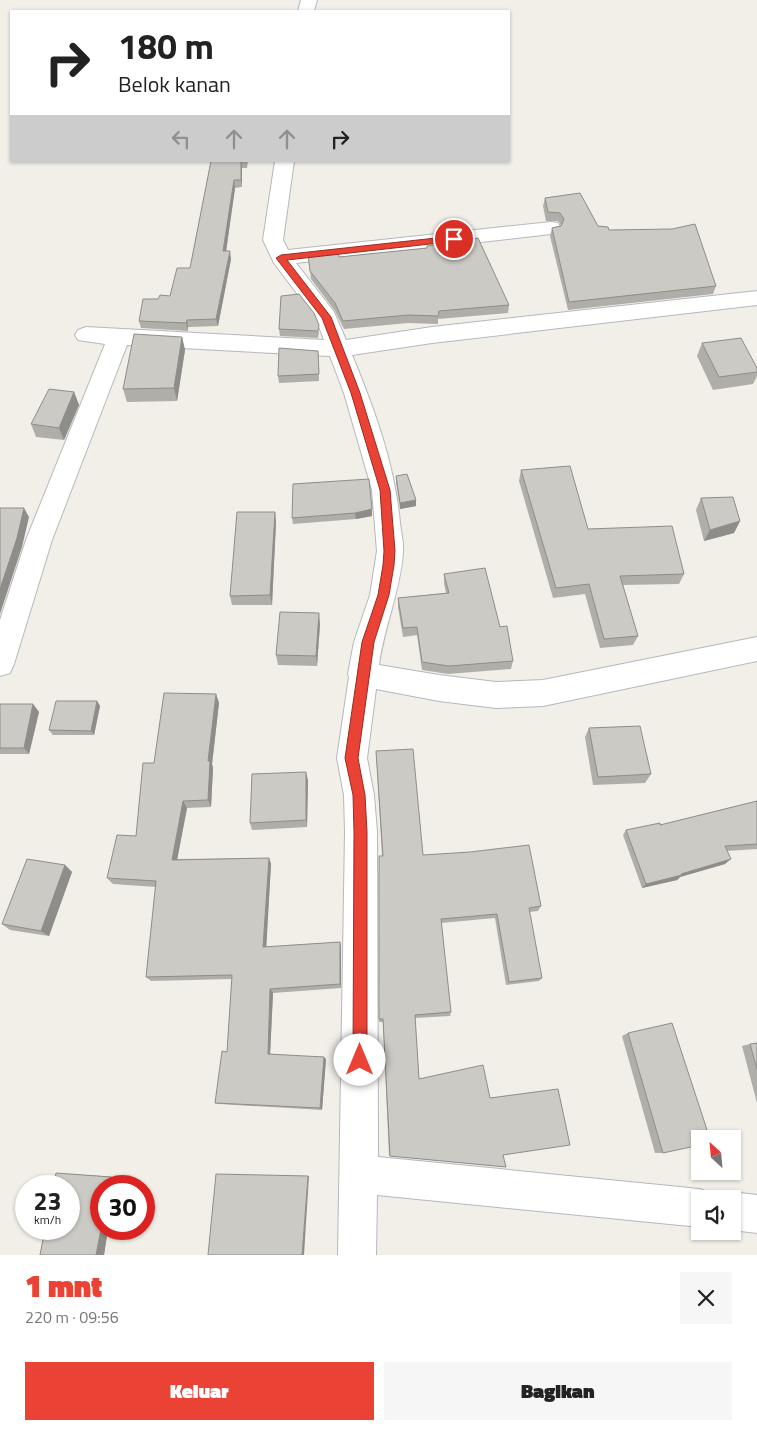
<!DOCTYPE html>
<html lang="id">
<meta charset="utf-8">
<style>
body{margin:0;font-family:"Titillium Web",sans-serif;background:#f6f6f6;color:#222;height:100vh;display:flex;flex-direction:column;font-size:19px;white-space:nowrap}
*{box-sizing:border-box;margin:0}
p{font-size:16px;color:#767676}
.icon{flex:none;width:28px;height:28px;fill:none;stroke:currentColor;stroke-width:2;stroke-linecap:round;stroke-linejoin:round}
.map{position:relative;height:1255px;overflow:hidden}
.sheet{display:flex;flex-direction:column;background:#fff;flex:1}
.sheet>*{flex:none}
.top-card{position:absolute;left:10px;top:10px;width:500px;height:152px;border-radius:0px;box-shadow:0 1px 4px #0004;background:#fff;color:#222;overflow:hidden}
.needle{width:32px;rotate:334deg}
.buttons{position:absolute;left:691px;top:1130px;display:grid;gap:10px}
.buttons a{display:grid;place-items:center;width:50px;height:50px;border-radius:0px;background:#fff;box-shadow:0 1px 4px #0004;font-size:25px}
.speed{position:absolute;left:15px;top:1175px;display:flex;gap:10px;font-size:25px;font-weight:700;text-align:center}
.speed>*{display:grid;place-content:center;width:65px;height:65px;border-radius:50%;background:#fff;box-shadow:0 1px 4px #0004;line-height:1}
.speed small{font-size:12px;font-weight:400}
.speed .limit{border:8px solid #d22;background:#fff;color:#111}
.pin{position:absolute;display:grid;place-items:center;width:42px;height:42px;color:#fff;margin:-21px;border:2px solid #fff;border-radius:50%;box-shadow:0 1px 5px #0007}
.me{position:absolute;width:55px;margin:-28px;rotate:0deg;stroke-linejoin:round;filter:drop-shadow(0 0 4px #0008)}
.turn{display:flex;align-items:center;gap:18px;height:105px;padding:0 25px;font-size:22px}
.turn .icon{width:65px;height:65px;stroke-width:2.5}
.turn b{display:block;font-size:35px;line-height:42px}
.lanes{display:flex;align-items:center;height:48px;padding:0 25px;background:#0003;justify-content:center;gap:25px;direction:ltr}
.lanes .off{opacity:.35}
.round{display:grid;place-items:center;flex:none;width:52px;height:52px;border-radius:0px;background:#f6f6f6}
.summary{display:flex;align-items:center;justify-content:space-between;height:85px;padding:0 25px}
h1{font-size:30px;font-weight:800;line-height:38px;color:#ea4335}
.button{display:flex;gap:10px;margin-top:auto;padding:10px 25px}
.button a{flex:1;height:58px;border-radius:0px;background:#ea4335;color:#fff;font-size:20px;font-weight:800;line-height:58px;text-align:center}
.button a+a{background:#f6f6f6;color:#222}
.map>svg:first-child{display:block}
.lines{fill:none;stroke-linecap:round;stroke-linejoin:round}
.minor-casing{stroke:#b5b8bc;stroke-width:2}
.minor{fill:#fff;fill-rule:evenodd}
.wall{fill:#afaea9}
.shaded-wall{fill:#8f8d8a}
.building{fill:#cccac5;stroke:#8f8d8a}
.route{fill:#ea4335;stroke:#982c22}
</style>
<div class="map">
<svg width="757" height="1255" viewBox="0 0 757 1255">
<rect width="100%" height="100%" fill="#f1efe8"/>
<g class="lines">
<g class="minor-casing">
<g id="minor">
<polygon points="301,0 317,0 314,11 298,11"/>
<path d="M275,161H294L283,240L288,250L551,222L558,223L561,228L558,233L551,234L296,263L334,312L346,340L432,327L757,291V305L432,343L352,355C374,408 395,465 400,523C401,533 404,543 403,553C400,592 384,627 379,665L439,675L496,682L543,680L757,637V661L543,706L496,708L439,701L376,689L367,758L374,795L377,832L378,1157L700,1189L713,1195L715,1199H700V1227L377,1195L376,1255H338L345,832L344,795L337,758L349,677L348,674L354,642L370,595L377,551L372,490L344,393L330,356L127,345L52,540L14,664L10,673L0,676V620L26,540L105,344L78,340L75,335L78,330L86,327L324,340L316,319L274,263L263,240Z"/>
<polygon points="732,1192 757,1195 757,1233 732,1230 732,1199 718,1199"/>
</g>
</g>
<use href="#minor" class="minor"/>
</g>
<g class="wall">
<polygon points="211,161 248,161 247,168 242,168 242,187 235,188 226,251 231,259 218,326 188,327 188,331 141,328 139,321 158,299 170,296 190,268"/>
<polygon points="545,198 598,226 609,230 716,286 713,294 568,310 550,236 552,228 561,225 558,221 546,221 543,206"/>
<polygon points="427,246 509,305 508,313 438,319 438,324 408,323 344,329 335,311 311,279 308,255 339,257 427,248"/>
<polygon points="281,296 319,332 318,338 280,336 279,329"/>
<polygon points="182,337 185,350 177,401 127,402 123,389"/>
<polygon points="702,343 757,368 757,376 753,384 713,390 697,356"/>
<polygon points="318,351 319,381 279,383 278,376"/>
<polygon points="74,392 79,405 64,440 36,437 31,424"/>
<polygon points="521,470 588,529 684,574 679,584 623,585 638,636 633,645 600,648 585,594 553,598 519,481"/>
<polygon points="396,476 416,506 400,509 396,482"/>
<polygon points="369,479 372,516 356,519 293,524 292,518"/>
<polygon points="701,498 740,521 734,533 704,541 696,510"/>
<polygon points="275,512 276,522 272,605 232,605 230,596"/>
<polygon points="444,574 500,627 513,661 511,669 448,674 422,670 417,635 403,637 398,607 398,598 446,593 444,583"/>
<polygon points="320,624 317,666 278,665 276,655"/>
<polygon points="216,694 219,703 212,764 213,768 211,807 187,808 177,859 269,858 271,864 266,947 340,942 341,947 341,988 273,993 270,1054 326,1059 322,1110 219,1104 215,1103 227,1052 232,979 151,981 146,977 156,887 113,884 107,878 136,836 154,763"/>
<polygon points="97,701 100,706 94,735 53,735 49,730"/>
<polygon points="0,704 33,704 39,712 29,754 0,754"/>
<polygon points="589,728 651,774 645,783 593,785 585,737"/>
<polygon points="376,751 423,855 541,906 538,911 529,912 542,978 539,981 506,985 495,918 441,923 451,1012 450,1016 415,1018 419,1079 503,1155 506,1167 389,1156 383,1022 379,1022 379,856 382,856"/>
<polygon points="308,780 307,827 252,830 250,823"/>
<polygon points="757,801 757,849 727,851 725,864 680,877 677,880 642,888 623,835 626,830 660,825"/>
<polygon points="65,865 72,872 49,936 10,930 2,924"/>
<polygon points="628,1033 663,1153 655,1153 622,1036"/>
<polygon points="757,1043 757,1103 742,1046 750,1044"/>
<polygon points="56,1173 117,1177 116,1186 101,1186 101,1229 108,1229 104,1255 40,1255"/>
</g>
<g class="shaded-wall">
<polygon points="241,161 242,168 242,187 241,180"/>
<polygon points="234,180 235,188 225,259 223,251"/>
<polygon points="230,251 231,259 218,326 216,319"/>
<polygon points="187,320 188,327 188,331 186,323"/>
<polygon points="182,337 185,350 177,401 174,388"/>
<polygon points="74,392 79,405 64,440 59,428"/>
<polygon points="416,500 416,506 400,509 400,503"/>
<polygon points="24,508 29,517 22,547 0,614 0,589"/>
<polygon points="372,509 372,516 356,519 355,513"/>
<polygon points="275,512 276,522 272,605 270,595"/>
<polygon points="740,521 734,533 704,541 710,530"/>
<polygon points="319,613 320,624 317,666 316,656"/>
<polygon points="216,694 219,703 212,764 213,768 211,807 208,800 208,761"/>
<polygon points="97,701 100,706 94,735 91,731"/>
<polygon points="33,704 39,712 29,754 24,748"/>
<polygon points="306,772 308,780 307,827 306,820"/>
<polygon points="183,801 187,808 176,866 172,860"/>
<polygon points="269,858 271,864 266,952 263,947"/>
<polygon points="731,859 725,864 680,877 677,880 642,888 646,884"/>
<polygon points="65,865 72,872 49,936 41,931"/>
<polygon points="340,942 341,947 341,988 340,984"/>
<polygon points="270,989 273,993 270,1056 268,1054"/>
<polygon points="324,1057 326,1059 322,1110 320,1108"/>
<polygon points="308,1176 309,1176 304,1255 302,1255"/>
<polygon points="111,1177 117,1177 116,1186 109,1186"/>
<polygon points="101,1229 108,1229 104,1255 96,1255"/>
</g>
<g class="building">
<polygon points="211,161 241,161 241,180 234,180 223,251 230,251 216,319 187,320 186,323 139,321 143,299 158,299 160,295 170,296 177,268 190,268"/>
<polygon points="580,193 598,226 608,227 609,230 672,229 695,224 716,286 569,302 552,228 561,226 564,219 560,213 548,212 545,198"/>
<polygon points="478,238 509,305 439,311 438,316 408,315 343,321 335,303 310,271 308,255 338,252 339,257 427,248 427,246"/>
<polygon points="299,294 314,313 319,325 318,331 279,329 281,296"/>
<polygon points="134,334 182,337 174,388 123,389"/>
<polygon points="741,338 757,368 757,372 719,377 702,343"/>
<polygon points="279,348 318,351 319,374 278,376"/>
<polygon points="49,389 74,392 59,428 31,424"/>
<polygon points="570,466 588,529 672,526 684,574 620,576 638,636 604,639 589,584 556,588 521,470"/>
<polygon points="407,474 416,500 400,503 396,476"/>
<polygon points="369,479 372,509 355,513 292,518 293,484"/>
<polygon points="733,497 740,521 710,530 701,498"/>
<polygon points="0,508 24,508 17,538 0,589"/>
<polygon points="237,512 275,512 270,595 230,596"/>
<polygon points="485,568 500,627 507,626 513,661 449,666 422,662 417,627 403,628 398,598 449,593 444,574"/>
<polygon points="280,612 319,613 316,656 276,655"/>
<polygon points="164,693 216,694 208,761 210,761 208,800 183,801 172,860 269,858 263,947 340,942 340,984 270,989 268,1054 324,1057 320,1108 215,1103 222,1051 227,1052 232,975 146,977 156,881 107,878 117,835 136,836 143,763 154,763"/>
<polygon points="56,701 97,701 91,731 49,730"/>
<polygon points="0,704 33,704 24,748 0,748"/>
<polygon points="640,726 651,774 598,777 589,728"/>
<polygon points="413,749 423,855 470,852 529,845 541,906 529,908 542,978 509,982 497,914 441,919 451,1012 415,1015 419,1079 483,1065 490,1098 558,1089 570,1145 503,1155 506,1167 390,1156 383,1019 379,1019 379,856 383,856 376,751"/>
<polygon points="306,772 306,820 250,823 252,774"/>
<polygon points="757,801 757,844 725,846 731,859 681,874 682,875 646,884 626,830 660,823 660,825"/>
<polygon points="27,859 65,865 41,931 2,924"/>
<polygon points="672,1023 710,1139 700,1139 700,1145 663,1153 628,1033"/>
<polygon points="757,1043 757,1069 750,1044"/>
<polygon points="56,1173 111,1177 109,1186 101,1186 101,1229 96,1255 40,1255 45,1229 69,1229 69,1186 54,1186"/>
<polygon points="216,1174 308,1176 302,1255 208,1255"/>
</g>
<polygon class="route" points="454,236 457,237 457,241 287,260 331,317 360,393 390,490 395,551 394,565 389,595 374,642 358,758 365,795 367,832 367,1060 365,1065 360,1067 355,1065 353,1060 354,832 353,795 345,758 362,642 378,595 383,565 384,551 380,490 351,393 322,318 276,258 281,255"/>
</svg>
<div class="buttons">
<a><svg class="needle" viewBox="-14 -14 28 28"><path d="M0-13l5 13h-10z" fill="#e53935"/><path d="M0 13l5-13h-10z" fill="#767676"/></svg></a>
<a><svg class="icon" aria-label="sound" viewBox="0 0 24 24"><path d="M4 9h4l5-4v14l-5-4H4zM17 9q2 3 0 6"/></svg></a>
</div>
<div class="speed"><div>23<small>km/h</small></div><div class="limit">30</div></div>
<div class="pin" style="left:454px;top:239px;background:#d93025"><svg class="icon" aria-label="arrive" viewBox="0 0 24 24"><path d="M6 21V4h12l-3 4 3 4H6"/></svg></div>
<svg class="me" style="left:360px;top:1060px" viewBox="-20 -20 40 40"><circle r="19" fill="#fff"/><path d="M0-13L10 11 0 6-10 11z" fill="#ea4335"/></svg>
<div class="top-card">
<div class="turn"><svg class="icon" aria-label="right" viewBox="0 0 24 24"><path d="M7 20v-9h11M14 6l5 5-5 5"/></svg><div><b>180 m</b>Belok kanan</div></div>
<div class="lanes"><svg class="icon off" aria-label="left" viewBox="0 0 24 24"><path d="M17 20v-9H6M10 6l-5 5 5 5"/></svg><svg class="icon off" aria-label="ahead" viewBox="0 0 24 24"><path d="M12 20V5M6 11l6-6 6 6"/></svg><svg class="icon off" aria-label="ahead" viewBox="0 0 24 24"><path d="M12 20V5M6 11l6-6 6 6"/></svg><svg class="icon" aria-label="right" viewBox="0 0 24 24"><path d="M7 20v-9h11M14 6l5 5-5 5"/></svg></div>
</div>
</div>
<section class="sheet">
<div class="summary"><div><h1>1 mnt</h1><p>220 m · 09:56</p></div><a class="round"><svg class="icon" aria-label="close" viewBox="0 0 24 24"><path d="M6 6l12 12M18 6L6 18"/></svg></a></div>
<div class="button"><a>Keluar</a><a>Bagikan</a></div>
</section>
